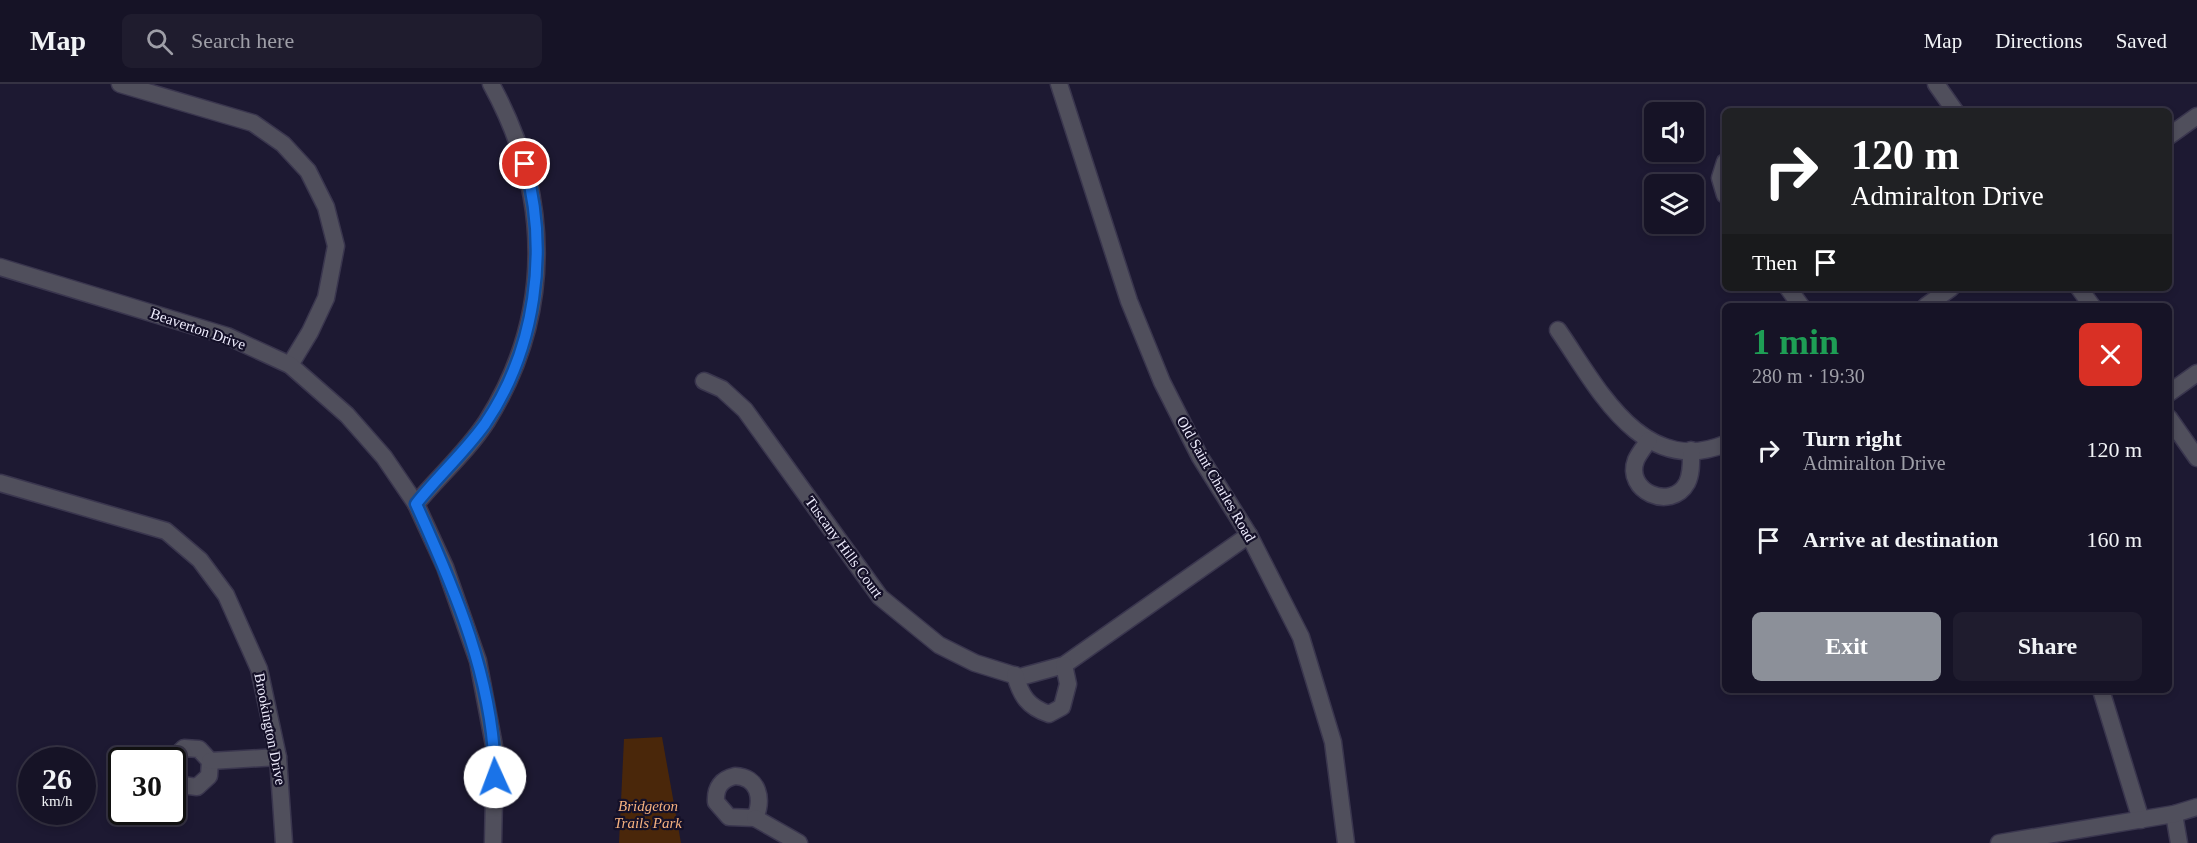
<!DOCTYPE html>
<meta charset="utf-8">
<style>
body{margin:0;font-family:Georgia,serif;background:#1f1c2e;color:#f1f3f6;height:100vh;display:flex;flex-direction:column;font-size:22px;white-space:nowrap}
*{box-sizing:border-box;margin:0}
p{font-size:20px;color:#9e9ea7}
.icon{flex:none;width:33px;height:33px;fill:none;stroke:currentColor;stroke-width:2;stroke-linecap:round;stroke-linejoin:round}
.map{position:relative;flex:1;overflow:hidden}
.details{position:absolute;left:1722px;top:219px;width:450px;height:390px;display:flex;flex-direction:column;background:#161326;border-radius:9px;box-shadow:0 3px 9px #0003,0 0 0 2px #353243}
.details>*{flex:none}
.guide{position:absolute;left:1722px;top:24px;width:450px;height:183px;border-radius:9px;box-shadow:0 3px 9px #0003,0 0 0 2px #353243;background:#202124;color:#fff;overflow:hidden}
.controls{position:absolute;left:1644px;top:18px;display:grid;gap:12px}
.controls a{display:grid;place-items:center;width:60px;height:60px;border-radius:9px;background:#161326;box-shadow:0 3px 9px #0003,0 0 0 2px #353243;font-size:30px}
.speed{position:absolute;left:18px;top:663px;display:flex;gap:12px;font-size:30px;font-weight:700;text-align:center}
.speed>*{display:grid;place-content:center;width:78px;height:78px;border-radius:50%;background:#161326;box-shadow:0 3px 9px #0003,0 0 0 2px #353243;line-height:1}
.speed small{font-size:15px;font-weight:400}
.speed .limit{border:3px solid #111;border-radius:9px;background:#fff;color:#111}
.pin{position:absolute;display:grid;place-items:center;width:51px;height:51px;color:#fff;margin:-26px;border:3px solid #fff;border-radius:50%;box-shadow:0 2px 6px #0007}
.me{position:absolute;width:66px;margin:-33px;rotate:358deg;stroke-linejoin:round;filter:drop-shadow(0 0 4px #0008)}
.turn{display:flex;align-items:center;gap:21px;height:126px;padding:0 30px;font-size:27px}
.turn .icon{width:78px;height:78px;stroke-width:2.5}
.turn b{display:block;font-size:42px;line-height:51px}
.then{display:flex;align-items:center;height:57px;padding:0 30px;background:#0003;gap:12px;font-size:22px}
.round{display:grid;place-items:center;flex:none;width:63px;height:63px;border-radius:9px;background:#1f1c2e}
.head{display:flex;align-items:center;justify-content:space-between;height:102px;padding:0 30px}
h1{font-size:36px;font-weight:700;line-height:45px;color:#1e9e55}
.action{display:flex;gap:12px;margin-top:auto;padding:12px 30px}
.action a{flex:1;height:69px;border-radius:9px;background:#8c9099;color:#fff;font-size:24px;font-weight:700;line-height:69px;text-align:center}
.action a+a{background:#1f1c2e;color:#f1f3f6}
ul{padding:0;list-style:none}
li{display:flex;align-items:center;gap:18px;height:90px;padding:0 30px}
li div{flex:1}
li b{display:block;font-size:22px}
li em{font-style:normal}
header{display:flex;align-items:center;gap:36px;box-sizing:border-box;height:84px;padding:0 30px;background:#161326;border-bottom:2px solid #353243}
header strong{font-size:28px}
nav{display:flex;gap:33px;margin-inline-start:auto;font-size:21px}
.search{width:420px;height:54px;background:#1f1c2e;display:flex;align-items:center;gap:15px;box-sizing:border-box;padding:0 21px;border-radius:9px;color:#9e9ea7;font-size:22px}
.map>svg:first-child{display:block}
.green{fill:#4a270a}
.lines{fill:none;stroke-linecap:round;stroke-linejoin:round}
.minor-casing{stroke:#3a364e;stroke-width:19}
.minor{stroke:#504f5c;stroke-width:16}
.route-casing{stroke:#114b97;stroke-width:15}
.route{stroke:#1a73e8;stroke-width:10}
.labels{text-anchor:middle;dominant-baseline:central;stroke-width:4.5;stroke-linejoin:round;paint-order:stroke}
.street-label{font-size:15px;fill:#edebfc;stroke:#141028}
.park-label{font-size:15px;font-style:italic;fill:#f6b17f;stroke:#141028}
</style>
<header>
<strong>Map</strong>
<div class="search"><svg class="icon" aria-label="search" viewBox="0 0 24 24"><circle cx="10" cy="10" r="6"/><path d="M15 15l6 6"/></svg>Search here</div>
<nav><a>Map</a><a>Directions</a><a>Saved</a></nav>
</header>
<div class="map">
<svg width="2197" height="759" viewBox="0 0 2197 759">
<rect width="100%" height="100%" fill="#1d1932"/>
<polygon class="green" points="662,653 681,759 619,759 624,655"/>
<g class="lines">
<g class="minor-casing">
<g id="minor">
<polyline points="120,0 253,39 283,60 308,87 326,123 336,162 326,214 310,248 290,281"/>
<polyline points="1059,0 1129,217 1162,298 1200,373 1249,451 1301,553 1333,658 1346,759"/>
<polyline points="1936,0 1955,27"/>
<polyline points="2169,52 2197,32"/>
<polyline points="1725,78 1720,94 1725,111"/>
<polyline points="0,183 227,252 290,281 347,331 384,373 416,420 445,483 478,577 495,667 493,759"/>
<polyline points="1788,204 1801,222"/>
<polyline points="2079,204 2092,222"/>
<polyline points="1926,222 1951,204"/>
<path d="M1558,246C1597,302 1641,394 1725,360"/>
<polyline points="704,297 722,305 745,326 880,513 939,561 975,579 1020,593 1064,581 1249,451"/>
<polyline points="2169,309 2197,289"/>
<polyline points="2169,334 2197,374"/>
<path d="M1649,356C1645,362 1639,369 1636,376C1624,407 1671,428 1687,399C1692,389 1691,377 1691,366"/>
<polyline points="0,399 166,447 200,476 226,511 259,585 278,673 284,759"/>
<path d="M416,420C439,392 467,368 487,337C554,230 551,109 491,0"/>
<path d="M1015,591C1021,612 1028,623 1049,630L1062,623L1068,600L1064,581"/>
<polyline points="2101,606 2141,736"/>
<polyline points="172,676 184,664 199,665 210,677 209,692 197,703 182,701 172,691"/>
<polyline points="210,677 278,673"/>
<path d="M735,692C759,693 763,715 755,734L729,733L716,718C715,703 722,695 735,692Z"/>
<polyline points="2174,730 2179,759"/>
<polyline points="755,734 799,759"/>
<polyline points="1999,759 2174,730 2197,723"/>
</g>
</g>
<use href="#minor" class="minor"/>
</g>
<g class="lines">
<g class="route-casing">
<path id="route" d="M495,693C494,596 455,506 416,420C438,392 464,369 485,340C536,265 549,167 525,80"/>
</g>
<use href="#route" class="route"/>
</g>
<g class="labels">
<g class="street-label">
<text transform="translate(198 245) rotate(19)">Beaverton Drive</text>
<text transform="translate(1216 395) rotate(60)">Old Saint Charles Road</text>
<text transform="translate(844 463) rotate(54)">Tuscany Hills Court</text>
<text transform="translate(270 645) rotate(79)">Brookington Drive</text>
</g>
<g class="park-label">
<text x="648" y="722">Bridgeton<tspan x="648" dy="17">Trails Park</tspan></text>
</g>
</g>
</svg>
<div class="controls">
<a><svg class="icon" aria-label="sound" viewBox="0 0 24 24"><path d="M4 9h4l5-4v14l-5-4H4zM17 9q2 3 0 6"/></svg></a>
<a><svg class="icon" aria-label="layers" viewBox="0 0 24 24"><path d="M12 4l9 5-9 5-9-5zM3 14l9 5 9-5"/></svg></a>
</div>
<div class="speed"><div>26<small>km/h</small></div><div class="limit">30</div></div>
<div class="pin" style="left:525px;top:80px;background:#d93025"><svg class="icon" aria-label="arrive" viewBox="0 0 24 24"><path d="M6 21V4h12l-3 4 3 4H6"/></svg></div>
<svg class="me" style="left:495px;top:693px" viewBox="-20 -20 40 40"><circle r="19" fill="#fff"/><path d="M0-13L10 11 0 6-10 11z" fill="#1a73e8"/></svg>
<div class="guide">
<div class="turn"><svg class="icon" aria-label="right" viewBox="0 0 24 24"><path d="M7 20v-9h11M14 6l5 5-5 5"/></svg><div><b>120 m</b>Admiralton Drive</div></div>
<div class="then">Then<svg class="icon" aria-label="arrive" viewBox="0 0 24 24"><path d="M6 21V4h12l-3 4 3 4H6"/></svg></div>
</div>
<section class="details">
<div class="head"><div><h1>1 min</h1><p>280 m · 19:30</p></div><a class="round" style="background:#d93025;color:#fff"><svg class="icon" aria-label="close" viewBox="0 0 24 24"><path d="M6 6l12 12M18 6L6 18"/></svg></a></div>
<ul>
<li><svg class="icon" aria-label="right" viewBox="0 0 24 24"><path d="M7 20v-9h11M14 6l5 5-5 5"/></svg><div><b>Turn right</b><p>Admiralton Drive</p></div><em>120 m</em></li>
<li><svg class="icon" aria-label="arrive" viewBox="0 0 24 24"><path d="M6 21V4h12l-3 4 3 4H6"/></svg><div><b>Arrive at destination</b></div><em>160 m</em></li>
</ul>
<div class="action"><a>Exit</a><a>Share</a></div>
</section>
</div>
